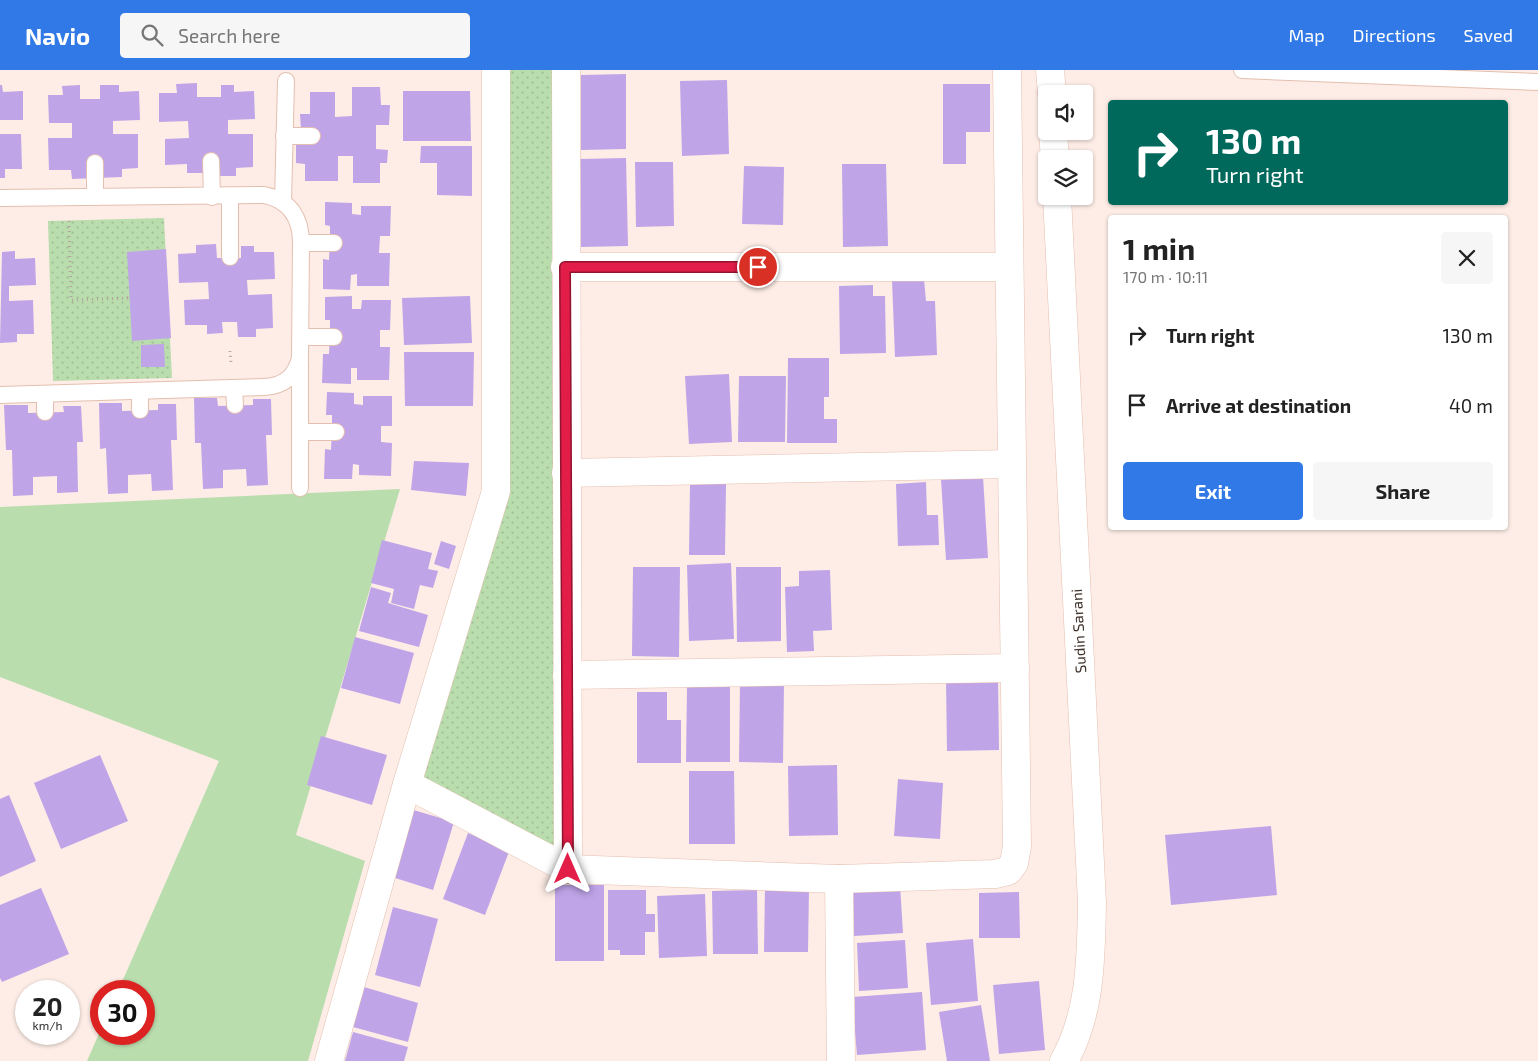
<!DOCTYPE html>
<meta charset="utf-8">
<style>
body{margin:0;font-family:"Exo 2",sans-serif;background:#f6f6f6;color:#222;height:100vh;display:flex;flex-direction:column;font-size:19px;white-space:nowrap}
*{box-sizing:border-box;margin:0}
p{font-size:16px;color:#767676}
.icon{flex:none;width:28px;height:28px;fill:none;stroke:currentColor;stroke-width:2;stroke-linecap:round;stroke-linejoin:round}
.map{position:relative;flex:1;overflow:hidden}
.panel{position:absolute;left:1108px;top:145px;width:400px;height:315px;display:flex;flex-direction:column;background:#fff;border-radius:5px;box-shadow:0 1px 4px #0004}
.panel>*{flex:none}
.banner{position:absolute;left:1108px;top:30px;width:400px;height:105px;border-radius:5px;box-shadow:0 1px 4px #0004;background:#00695c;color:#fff;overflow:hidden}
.tools{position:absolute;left:1038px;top:15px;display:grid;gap:10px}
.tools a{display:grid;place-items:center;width:55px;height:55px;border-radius:5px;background:#fff;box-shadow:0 1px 4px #0004;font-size:25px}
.speed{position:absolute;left:15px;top:910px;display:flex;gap:10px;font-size:25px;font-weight:700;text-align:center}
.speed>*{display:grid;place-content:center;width:65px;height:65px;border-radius:50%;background:#fff;box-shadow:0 1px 4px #0004;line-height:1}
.speed small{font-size:12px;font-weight:400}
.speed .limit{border:8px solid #d22;background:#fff;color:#111}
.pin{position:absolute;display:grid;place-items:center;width:42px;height:42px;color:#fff;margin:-21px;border:2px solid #fff;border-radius:50%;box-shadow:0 1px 5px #0007}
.me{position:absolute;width:55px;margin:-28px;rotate:0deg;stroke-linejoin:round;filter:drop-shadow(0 0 4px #0008)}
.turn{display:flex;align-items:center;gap:18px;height:105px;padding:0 15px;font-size:22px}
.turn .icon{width:65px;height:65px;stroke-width:2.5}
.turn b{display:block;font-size:35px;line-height:42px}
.round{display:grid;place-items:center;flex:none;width:52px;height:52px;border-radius:5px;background:#f6f6f6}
.overview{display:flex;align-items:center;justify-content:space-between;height:85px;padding:0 15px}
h1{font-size:30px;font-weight:700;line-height:38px}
.action{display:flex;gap:10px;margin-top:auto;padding:10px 15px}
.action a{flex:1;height:58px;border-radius:5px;background:#3179e6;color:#fff;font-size:20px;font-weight:700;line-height:58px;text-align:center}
.action a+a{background:#f6f6f6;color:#222}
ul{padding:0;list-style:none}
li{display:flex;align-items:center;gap:15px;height:70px;padding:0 15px}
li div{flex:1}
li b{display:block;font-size:19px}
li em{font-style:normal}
header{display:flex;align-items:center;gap:30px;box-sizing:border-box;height:70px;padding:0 25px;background:#3179e6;color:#fff}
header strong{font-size:24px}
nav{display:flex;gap:28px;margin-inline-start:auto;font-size:18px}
.search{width:350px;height:45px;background:#f6f6f6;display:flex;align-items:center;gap:12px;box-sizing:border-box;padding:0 18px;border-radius:5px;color:#767676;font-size:19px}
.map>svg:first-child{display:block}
.grass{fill:#baddae}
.park{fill:url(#park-dots)}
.building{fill:#bfa4e8}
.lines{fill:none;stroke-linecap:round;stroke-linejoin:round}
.service-casing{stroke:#e4bfaf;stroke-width:18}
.minor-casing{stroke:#e4bfaf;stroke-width:29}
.path{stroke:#b2a39c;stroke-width:3;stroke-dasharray:1 4;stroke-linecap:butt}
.service{stroke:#fff;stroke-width:16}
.minor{stroke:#fff;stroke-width:28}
.route-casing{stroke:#92132f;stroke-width:12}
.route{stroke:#e11d48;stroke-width:9}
.labels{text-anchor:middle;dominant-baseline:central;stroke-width:4.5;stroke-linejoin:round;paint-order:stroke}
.street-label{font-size:15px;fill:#3f312a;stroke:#fefefe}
</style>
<header>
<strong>Navio</strong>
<div class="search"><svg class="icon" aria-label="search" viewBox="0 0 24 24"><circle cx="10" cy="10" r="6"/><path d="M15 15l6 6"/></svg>Search here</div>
<nav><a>Map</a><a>Directions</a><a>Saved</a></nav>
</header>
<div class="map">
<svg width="1538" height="991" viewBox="0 0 1538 991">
<defs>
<pattern id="park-dots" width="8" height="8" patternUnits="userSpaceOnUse" patternTransform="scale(1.25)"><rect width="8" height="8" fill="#baddae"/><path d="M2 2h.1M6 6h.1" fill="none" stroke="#a1be96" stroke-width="1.8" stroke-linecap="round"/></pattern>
</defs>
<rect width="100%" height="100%" fill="#fdede6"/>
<polygon class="grass" points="400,419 296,765 365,791 308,991 87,991 101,959 101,964 144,964 144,921 118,921 219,691 0,607 0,437"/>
<g class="park">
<polygon points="496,0 566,0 568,799 407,714 496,421"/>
<polygon points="164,148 172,308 53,311 48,151"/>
</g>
<g class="building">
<polygon points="626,4 626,79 581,80 581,5"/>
<polygon points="727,10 729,84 682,86 680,11"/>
<polygon points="197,13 197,27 221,27 221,15 234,15 234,22 254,21 255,49 228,50 228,64 253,64 253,97 236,98 236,106 218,106 218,91 203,92 203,103 187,103 187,94 165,95 165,69 189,68 188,51 159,52 159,23 177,23 176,14"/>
<polygon points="943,14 990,14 990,62 966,62 966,94 943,94"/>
<polygon points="0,15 2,15 3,22 23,21 23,50 0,50"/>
<polygon points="80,15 80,29 100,29 100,15 119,15 119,22 139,21 140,50 113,51 113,64 138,64 138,98 122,99 122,107 72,109 71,100 49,100 48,68 72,68 72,53 49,53 48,25 63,25 62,16"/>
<polygon points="352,17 380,17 381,35 390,35 389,55 376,55 376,79 388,80 387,93 380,93 380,113 353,113 353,86 338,86 338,111 305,111 305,94 296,93 296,75 312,75 312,60 301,60 300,44 310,44 310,22 335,22 335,47 352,46"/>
<polygon points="403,21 470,21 471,71 403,71"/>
<polygon points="0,64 21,64 22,99 5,99 5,108 0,108"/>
<polygon points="421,76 472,76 472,126 437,125 437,93 420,93"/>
<polygon points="626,88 628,176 580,177 579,89"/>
<polygon points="635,92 673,92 674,156 636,157"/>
<polygon points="842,94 886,94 888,176 843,177"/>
<polygon points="744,96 784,97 783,155 742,154"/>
<polygon points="325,132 352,133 352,144 361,145 361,136 391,136 390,166 380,166 379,183 390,183 389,216 357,216 357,204 351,205 350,220 323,219 323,189 329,190 330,167 330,156 325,155"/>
<polygon points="216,174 217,188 241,188 241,176 254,176 254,182 274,182 275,209 247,210 248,225 272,224 273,258 256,259 256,267 238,267 237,252 222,252 223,263 207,264 207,255 185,255 184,230 209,229 208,212 179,213 178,184 196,183 196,175"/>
<polygon points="166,179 171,268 132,271 127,182"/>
<polygon points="15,181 15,189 35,188 36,215 9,216 9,231 33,230 34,264 17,264 17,272 0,273 2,182"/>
<polygon points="924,209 926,231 935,231 937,285 895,287 892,210"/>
<polygon points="873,215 873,226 885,226 886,283 840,284 839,216"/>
<polygon points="352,226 352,239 361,239 362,230 391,230 390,260 380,260 380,277 390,277 389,310 357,310 357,298 351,298 351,314 322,313 323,284 329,284 330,261 330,250 325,250 325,227"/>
<polygon points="470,226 472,273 404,275 402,228"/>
<polygon points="164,274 165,297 141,297 141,275"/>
<polygon points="404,282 474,282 473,336 405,336"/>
<polygon points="788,288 829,288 829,327 824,327 824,349 837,349 837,373 787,373"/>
<polygon points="729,304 732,372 689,374 685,306"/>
<polygon points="739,306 786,306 785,372 738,372"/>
<polygon points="327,322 354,323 354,334 363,335 363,326 392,326 392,356 381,356 381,372 392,373 391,406 359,405 359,395 353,394 352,409 324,409 325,379 331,380 332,357 332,345 326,345"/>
<polygon points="194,328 217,328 218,336 253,335 253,329 271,329 272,365 266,365 268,415 247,416 246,399 223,400 223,418 203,419 201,373 195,373"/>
<polygon points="99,333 122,333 122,341 158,340 158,334 176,334 177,370 171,370 173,420 152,421 151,404 128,405 128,423 108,424 106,378 100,379"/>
<polygon points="4,335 28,335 28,343 64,342 63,336 81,336 83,372 77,372 78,422 57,423 57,406 33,407 33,425 13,426 12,380 6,380"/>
<polygon points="414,391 469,393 466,426 411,420"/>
<polygon points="983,407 988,488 946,490 941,409"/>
<polygon points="926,412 927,445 938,445 939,475 898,476 896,414"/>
<polygon points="690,414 726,414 725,485 689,485"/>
<polygon points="382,470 432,483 428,499 438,501 433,518 420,515 414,539 391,533 394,519 371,513"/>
<polygon points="441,471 456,476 449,499 434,494"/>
<polygon points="731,493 734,569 689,571 687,495"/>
<polygon points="633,497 680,497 679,587 632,586"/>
<polygon points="736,497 781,497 781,571 737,572"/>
<polygon points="830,500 832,560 813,561 814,581 787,582 785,517 799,516 799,501"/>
<polygon points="371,517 391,523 388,533 428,545 419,577 359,561"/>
<polygon points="355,567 414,583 400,634 341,618"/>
<polygon points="998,607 999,680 947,681 946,608"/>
<polygon points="740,613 784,613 783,693 739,692"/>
<polygon points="687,617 730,617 730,692 686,692"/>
<polygon points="637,622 667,622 667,650 681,650 681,693 637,693"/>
<polygon points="321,666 387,685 372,735 307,715"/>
<polygon points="100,685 128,751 61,779 34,713"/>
<polygon points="837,695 838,765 789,766 788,696"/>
<polygon points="689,701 734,701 735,774 689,774"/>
<polygon points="898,709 943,713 940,769 894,766"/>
<polygon points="9,725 36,791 0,807 0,729"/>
<polygon points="410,739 454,752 433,820 389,806"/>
<polygon points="1271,756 1277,825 1171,835 1165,765"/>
<polygon points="468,763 510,779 485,845 443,829"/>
<rect x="555" y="815" width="49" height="76"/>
<polygon points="900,815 903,863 854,866 852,818"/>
<polygon points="765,817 809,817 808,882 764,882"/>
<polygon points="41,818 69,884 2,912 0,908 0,835"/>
<polygon points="608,820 646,820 646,844 655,844 655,862 645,862 645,885 620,885 620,880 608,880"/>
<polygon points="757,820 758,884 713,884 712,821"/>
<polygon points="1019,822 1020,868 979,868 979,823"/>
<polygon points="705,824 707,886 659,888 657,826"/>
<polygon points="393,837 438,849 420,917 375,905"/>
<polygon points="973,869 978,931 931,935 926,873"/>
<polygon points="905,870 908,918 859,921 857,873"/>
<polygon points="1039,911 1045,980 999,984 993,915"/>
<polygon points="364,917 418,933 408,972 353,957"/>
<polygon points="922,922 926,980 857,985 852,927"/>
<polygon points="981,935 990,991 947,991 939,942"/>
<polygon points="353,962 408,977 404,991 345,991"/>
</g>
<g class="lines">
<g class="service-casing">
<g id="service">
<polyline points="1242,0 1538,12"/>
<polyline points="284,66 312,66"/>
<polyline points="211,91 212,127"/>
<polyline points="95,93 95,127"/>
<path d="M0,128L264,125C290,130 301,148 301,173L300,288C295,307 284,316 264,317L0,325"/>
<polyline points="283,132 286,11"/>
<polyline points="301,173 334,173"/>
<polyline points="230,187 230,126"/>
<polyline points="301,267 334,267"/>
<polyline points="234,318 235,335"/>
<polyline points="140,321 140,340"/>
<polyline points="45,324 45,342"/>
<polyline points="300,362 336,362"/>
<polyline points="300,418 300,293"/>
</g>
</g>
<g class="minor-casing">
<g id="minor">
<polyline points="566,0 568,799"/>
<polyline points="1050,0 1052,24"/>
<polyline points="1053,61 1055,89"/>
<path d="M1057,126L1092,833C1091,888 1091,943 1064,991"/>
<polyline points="565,197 1009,197"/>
<polyline points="566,403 1010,394"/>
<polyline points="567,605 1015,598"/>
<polyline points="407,714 568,799 839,809 995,804 1008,801 1014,793 1017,776 1007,0"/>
<polyline points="839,809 841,991"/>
<polyline points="329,991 407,714 496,421 496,0"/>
</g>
</g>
<g class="path">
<polyline points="69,151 71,230 130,228"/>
<polyline points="230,281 231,293"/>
</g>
<use href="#service" class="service"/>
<use href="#minor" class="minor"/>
</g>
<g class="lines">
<g class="route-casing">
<polyline id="route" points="568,799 565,197 758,197"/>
</g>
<use href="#route" class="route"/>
</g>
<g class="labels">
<g class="street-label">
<text transform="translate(1078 561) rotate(-93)">Sudin Sarani</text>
</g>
</g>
</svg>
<div class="tools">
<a><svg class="icon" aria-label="sound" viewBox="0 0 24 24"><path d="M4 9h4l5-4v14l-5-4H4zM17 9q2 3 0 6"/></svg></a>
<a><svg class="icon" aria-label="layers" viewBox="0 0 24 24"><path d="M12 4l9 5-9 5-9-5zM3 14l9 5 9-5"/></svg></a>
</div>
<div class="speed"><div>20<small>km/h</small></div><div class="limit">30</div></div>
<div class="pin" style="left:758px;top:197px;background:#d93025"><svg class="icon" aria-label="arrive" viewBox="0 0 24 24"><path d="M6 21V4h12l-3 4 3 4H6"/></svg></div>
<svg class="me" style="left:568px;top:799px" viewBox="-20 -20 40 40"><path d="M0-17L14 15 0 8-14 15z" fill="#e11d48" stroke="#fff" stroke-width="4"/></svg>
<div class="banner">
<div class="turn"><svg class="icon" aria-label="right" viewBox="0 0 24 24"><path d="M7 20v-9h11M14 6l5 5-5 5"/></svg><div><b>130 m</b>Turn right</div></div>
</div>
<section class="panel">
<div class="overview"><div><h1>1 min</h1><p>170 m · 10:11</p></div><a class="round"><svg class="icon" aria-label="close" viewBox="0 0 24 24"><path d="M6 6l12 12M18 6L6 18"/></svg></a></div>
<ul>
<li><svg class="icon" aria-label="right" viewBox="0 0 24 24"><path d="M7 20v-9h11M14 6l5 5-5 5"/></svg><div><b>Turn right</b></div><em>130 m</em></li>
<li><svg class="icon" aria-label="arrive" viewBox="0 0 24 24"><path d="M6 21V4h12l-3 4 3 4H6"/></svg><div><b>Arrive at destination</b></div><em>40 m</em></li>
</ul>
<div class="action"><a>Exit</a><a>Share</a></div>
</section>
</div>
